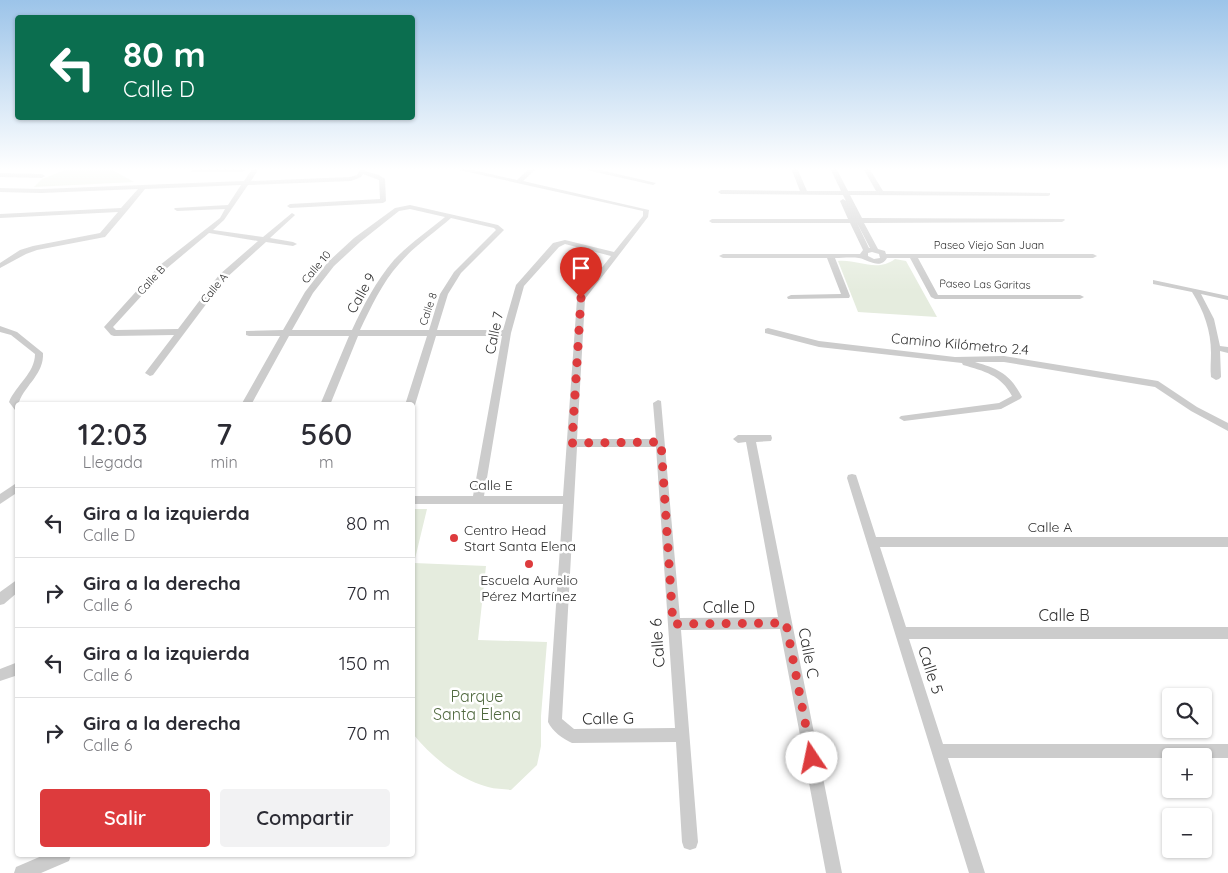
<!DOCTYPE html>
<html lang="es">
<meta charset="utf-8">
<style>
body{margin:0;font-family:Quicksand,sans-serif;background:#f2f2f3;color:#2b2b33;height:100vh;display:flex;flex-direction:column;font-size:19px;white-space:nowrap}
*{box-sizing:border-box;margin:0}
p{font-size:16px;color:#7c7c81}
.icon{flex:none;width:28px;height:28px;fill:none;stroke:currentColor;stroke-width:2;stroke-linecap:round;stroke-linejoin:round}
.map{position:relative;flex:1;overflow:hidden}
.panel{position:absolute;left:15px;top:402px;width:400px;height:455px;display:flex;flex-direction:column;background:#fff;border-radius:5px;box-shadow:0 1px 4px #0004}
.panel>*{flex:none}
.guide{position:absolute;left:15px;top:15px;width:400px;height:105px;border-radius:5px;box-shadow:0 1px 4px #0004;background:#0b6e4f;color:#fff;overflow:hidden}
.controls{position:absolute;left:1162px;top:688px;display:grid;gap:10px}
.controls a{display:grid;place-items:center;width:50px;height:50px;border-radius:5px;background:#fff;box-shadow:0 1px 4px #0004;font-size:25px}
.pin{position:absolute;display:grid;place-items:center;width:42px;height:42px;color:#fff;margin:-51px -21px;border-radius:50% 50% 50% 0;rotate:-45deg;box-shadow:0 0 5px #0007}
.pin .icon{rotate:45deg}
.me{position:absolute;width:55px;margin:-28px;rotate:349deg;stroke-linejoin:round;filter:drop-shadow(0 0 4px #0008)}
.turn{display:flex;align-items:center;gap:18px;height:105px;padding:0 25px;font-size:22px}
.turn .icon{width:65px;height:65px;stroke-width:2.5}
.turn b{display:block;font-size:35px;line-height:42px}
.eta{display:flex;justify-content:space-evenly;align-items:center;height:85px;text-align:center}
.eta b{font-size:30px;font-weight:600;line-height:35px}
.primary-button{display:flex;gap:10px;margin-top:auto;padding:10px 25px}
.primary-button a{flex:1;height:58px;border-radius:5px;background:#dd3b3d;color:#fff;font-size:20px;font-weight:600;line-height:58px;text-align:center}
.primary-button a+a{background:#f2f2f3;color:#2b2b33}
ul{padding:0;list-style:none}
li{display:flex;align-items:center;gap:15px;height:70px;padding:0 25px;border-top:1px solid #e1e1e2}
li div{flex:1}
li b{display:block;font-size:19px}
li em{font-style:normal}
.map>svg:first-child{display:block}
.green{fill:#e5ecde}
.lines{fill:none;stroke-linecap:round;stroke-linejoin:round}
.minor{fill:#ccc;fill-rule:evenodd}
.route{stroke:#dd3b3d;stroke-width:9;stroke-dasharray:0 16.2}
.poi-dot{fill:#dd3b3d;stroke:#fff;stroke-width:2}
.labels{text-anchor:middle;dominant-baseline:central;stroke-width:5;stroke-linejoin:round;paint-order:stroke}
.far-street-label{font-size:11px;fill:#2f2f2f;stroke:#fff}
.street-label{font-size:14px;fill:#2f2f2f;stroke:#fff}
.poi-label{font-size:14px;fill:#2f2f2f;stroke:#fff;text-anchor:start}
.near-street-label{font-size:16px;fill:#2f2f2f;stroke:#fff}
.near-park-label{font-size:16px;fill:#50693f;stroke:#fff}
</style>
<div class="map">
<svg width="1228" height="873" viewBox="0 0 1228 873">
<rect width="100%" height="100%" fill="#fff"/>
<g class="green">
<polygon points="70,168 109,168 134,182 34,187 42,179"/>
<path d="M895,259L906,261L937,317L858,312L838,261C859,259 876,273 895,259Z"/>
<path d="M412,509H427L414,563L486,566L478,640L547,642L541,716V746L537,765L511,790C504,789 495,789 488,787C458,779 432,757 413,734Z"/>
</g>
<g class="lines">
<g class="minor">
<path d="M253,168H259L251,181L350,177L357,175L361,168H367L365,171L379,175L385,179L386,201L383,203L290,208L287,206L290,204L380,199L379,180L363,174L361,177L351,181L248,185L224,220L213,230L263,237L292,213L295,215L294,216L270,238L293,242L297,244L293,246L266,242L225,279L153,375L150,376L145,373L174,335L114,336L111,335L104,327L160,265L220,218L225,209L177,211L174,209L175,208L228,205L241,185L145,189L127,211L105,237L37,250L26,254L0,268V263L20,250L33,246L100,233L118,212L0,218V214L121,208L138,189L41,193L0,192V188L41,189L244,181ZM209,233L258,241L219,275L178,329L116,330L113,327L166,269Z"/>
<path d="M450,168H464L517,180L530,168H537L523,181L649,210L648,217L585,299L577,439H656L653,403L658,400L661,401L680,618L778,617L746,442L738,443L733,439L738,435H771L772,438L771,441L756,442L842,873H826L780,629L681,630L698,842L696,848L690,850L684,848L682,842L676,742L572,743C563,739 552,731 548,722L563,504H412V496H473L502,336H436L415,405L412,408V405H405L427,336H358L330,405H320L349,336H289L251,405H241L280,336H249L246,335V331L283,330L305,292L328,262L354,238L395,208L410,205L498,225L504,230L461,273L448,294L437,330H503L516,285L553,243L565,240L614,252L643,216V211ZM410,209L445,217C428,231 409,244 394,260C376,281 363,306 352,330H292L313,293L334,266L360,242L399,211ZM451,218L494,228L496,230L454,272L440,294L429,330H360C371,307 382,283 399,264C414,246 434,233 451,218ZM565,244L611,256L577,299L563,496H484L511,333L524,286L559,247ZM577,447H656L675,728L574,729L562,719Z"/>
<polygon points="578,168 592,168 656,183 653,185"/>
<path d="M791,168H797L807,191H841L830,168H836L848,191H876L863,168H869L883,191L1050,193V195L1048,196L850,195L862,218L1064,219L1065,220L1062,222L864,223L878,249L885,251L886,254H1093L1097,256L1093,258H918L938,295H1080L1084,297L1080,299H935L931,297L910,258H887C880,270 869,260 859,258C851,257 842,258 835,258L850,296L849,298L788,299L787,297L791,295L841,294L827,258H723L719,256L723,254H860L863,250L850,223H712L709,221L712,219H848L840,201L843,199L846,201L855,219L843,195L721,194L718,192L721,190L800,191ZM857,223L870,248H869ZM872,252L879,254L880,258L874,259L868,256V253Z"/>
<polygon points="194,169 243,168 245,170 242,172 192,172 191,171"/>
<polygon points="0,173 42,174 45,176 42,178 0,177"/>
<path d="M1153,280L1228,296V300L1201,294L1214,319L1220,346L1228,347V353L1220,351L1221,377L1219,379L1216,380L1211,377C1210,369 1211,361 1211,353C1211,331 1204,311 1192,292L1153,284Z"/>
<path d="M0,326L17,332L43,353C44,374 26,384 19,402L21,405H18V411L15,410L9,402C16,385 35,373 35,354L11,335L0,332Z"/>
<path d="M768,328L819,341L955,357L1004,356L1158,381L1197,407L1228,423V431L1191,411L1155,387L1004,362H975C999,369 1010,374 1022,397L1020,399L1001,409L904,421L899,418L901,416L999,403L1012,396C1001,375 984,371 963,365L962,363L819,347L765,333V329Z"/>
<polygon points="852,474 856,475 857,478 876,537 1228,537 1228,547 880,547 906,627 1228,627 1228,639 909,639 943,744 1228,744 1228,758 1204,758 1204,756 1171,756 1171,758 948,758 985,873 969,873 847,478 848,475"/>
<polygon points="18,482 18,492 0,504 0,494"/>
<polygon points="18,579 18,592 4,604 0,605 0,592"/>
<polygon points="18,662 18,675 0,681 0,669"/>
<polygon points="44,855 71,855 69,861 41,873 14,873 16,867"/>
</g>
</g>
<linearGradient id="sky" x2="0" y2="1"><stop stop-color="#9cc4e9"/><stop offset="0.58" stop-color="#fff"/><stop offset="1" stop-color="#fff" stop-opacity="0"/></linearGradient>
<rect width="1228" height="291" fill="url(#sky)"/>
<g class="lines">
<polyline class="route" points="581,298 572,443 661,442 673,624 786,623 812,758"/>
</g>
<g class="poi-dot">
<circle cx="454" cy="538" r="5"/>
<circle cx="529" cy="564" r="5"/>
</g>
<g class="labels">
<g class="far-street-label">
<text x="989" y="245">Paseo Viejo San Juan</text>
<text transform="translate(316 267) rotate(-50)">Calle 10</text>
<text transform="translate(151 280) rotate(-47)">Calle B</text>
<text transform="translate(985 284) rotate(1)">Paseo Las Garitas</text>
<text transform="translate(214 288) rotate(-50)">Calle A</text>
<text transform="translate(428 309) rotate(-71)">Calle 8</text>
</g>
<g class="street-label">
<text transform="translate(361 293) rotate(-61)">Calle 9</text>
<text transform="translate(494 333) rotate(-78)">Calle 7</text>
<text transform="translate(960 344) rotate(5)">Camino Kilómetro 2.4</text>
<text x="491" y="485">Calle E</text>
<text x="1050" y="527">Calle A</text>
</g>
<g class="poi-label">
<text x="464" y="530">Centro Head<tspan x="464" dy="16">Start Santa Elena</tspan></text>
<text x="529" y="580" text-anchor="middle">Escuela Aurelio<tspan x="529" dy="16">Pérez Martínez</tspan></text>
</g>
<g class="near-street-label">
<text x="729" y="607">Calle D</text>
<text x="1064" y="615">Calle B</text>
<text transform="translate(657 643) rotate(-94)">Calle 6</text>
<text transform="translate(809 653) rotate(79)">Calle C</text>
<text transform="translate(931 670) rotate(72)">Calle 5</text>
<text transform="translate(608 718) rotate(-1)">Calle G</text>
</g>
<g class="near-park-label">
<text x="477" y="696">Parque<tspan x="477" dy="18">Santa Elena</tspan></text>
</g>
</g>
</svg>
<div class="controls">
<a><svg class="icon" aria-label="search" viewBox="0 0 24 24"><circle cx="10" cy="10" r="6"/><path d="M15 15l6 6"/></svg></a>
<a>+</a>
<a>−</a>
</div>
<div class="pin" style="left:581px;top:298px;background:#d93025"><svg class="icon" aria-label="arrive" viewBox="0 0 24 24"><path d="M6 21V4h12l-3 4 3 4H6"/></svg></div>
<svg class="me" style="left:812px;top:758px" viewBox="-20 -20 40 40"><circle r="19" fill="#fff"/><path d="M0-13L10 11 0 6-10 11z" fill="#dd3b3d"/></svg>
<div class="guide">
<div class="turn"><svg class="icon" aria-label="left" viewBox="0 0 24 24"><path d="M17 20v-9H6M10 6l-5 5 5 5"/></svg><div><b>80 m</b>Calle D</div></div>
</div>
<section class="panel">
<div class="eta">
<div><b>12:03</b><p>Llegada</p></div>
<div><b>7</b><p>min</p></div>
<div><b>560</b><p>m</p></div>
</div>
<ul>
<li><svg class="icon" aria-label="left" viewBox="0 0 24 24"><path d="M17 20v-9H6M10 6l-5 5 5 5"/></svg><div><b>Gira a la izquierda</b><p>Calle D</p></div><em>80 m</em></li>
<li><svg class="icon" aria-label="right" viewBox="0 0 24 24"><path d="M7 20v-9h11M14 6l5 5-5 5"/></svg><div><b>Gira a la derecha</b><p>Calle 6</p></div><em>70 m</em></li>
<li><svg class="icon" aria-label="left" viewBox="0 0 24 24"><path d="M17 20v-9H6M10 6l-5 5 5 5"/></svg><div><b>Gira a la izquierda</b><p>Calle 6</p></div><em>150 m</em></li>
<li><svg class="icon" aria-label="right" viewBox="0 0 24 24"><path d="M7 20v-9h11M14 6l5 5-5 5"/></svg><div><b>Gira a la derecha</b><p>Calle 6</p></div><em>70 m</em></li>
</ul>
<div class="primary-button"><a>Salir</a><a>Compartir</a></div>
</section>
</div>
